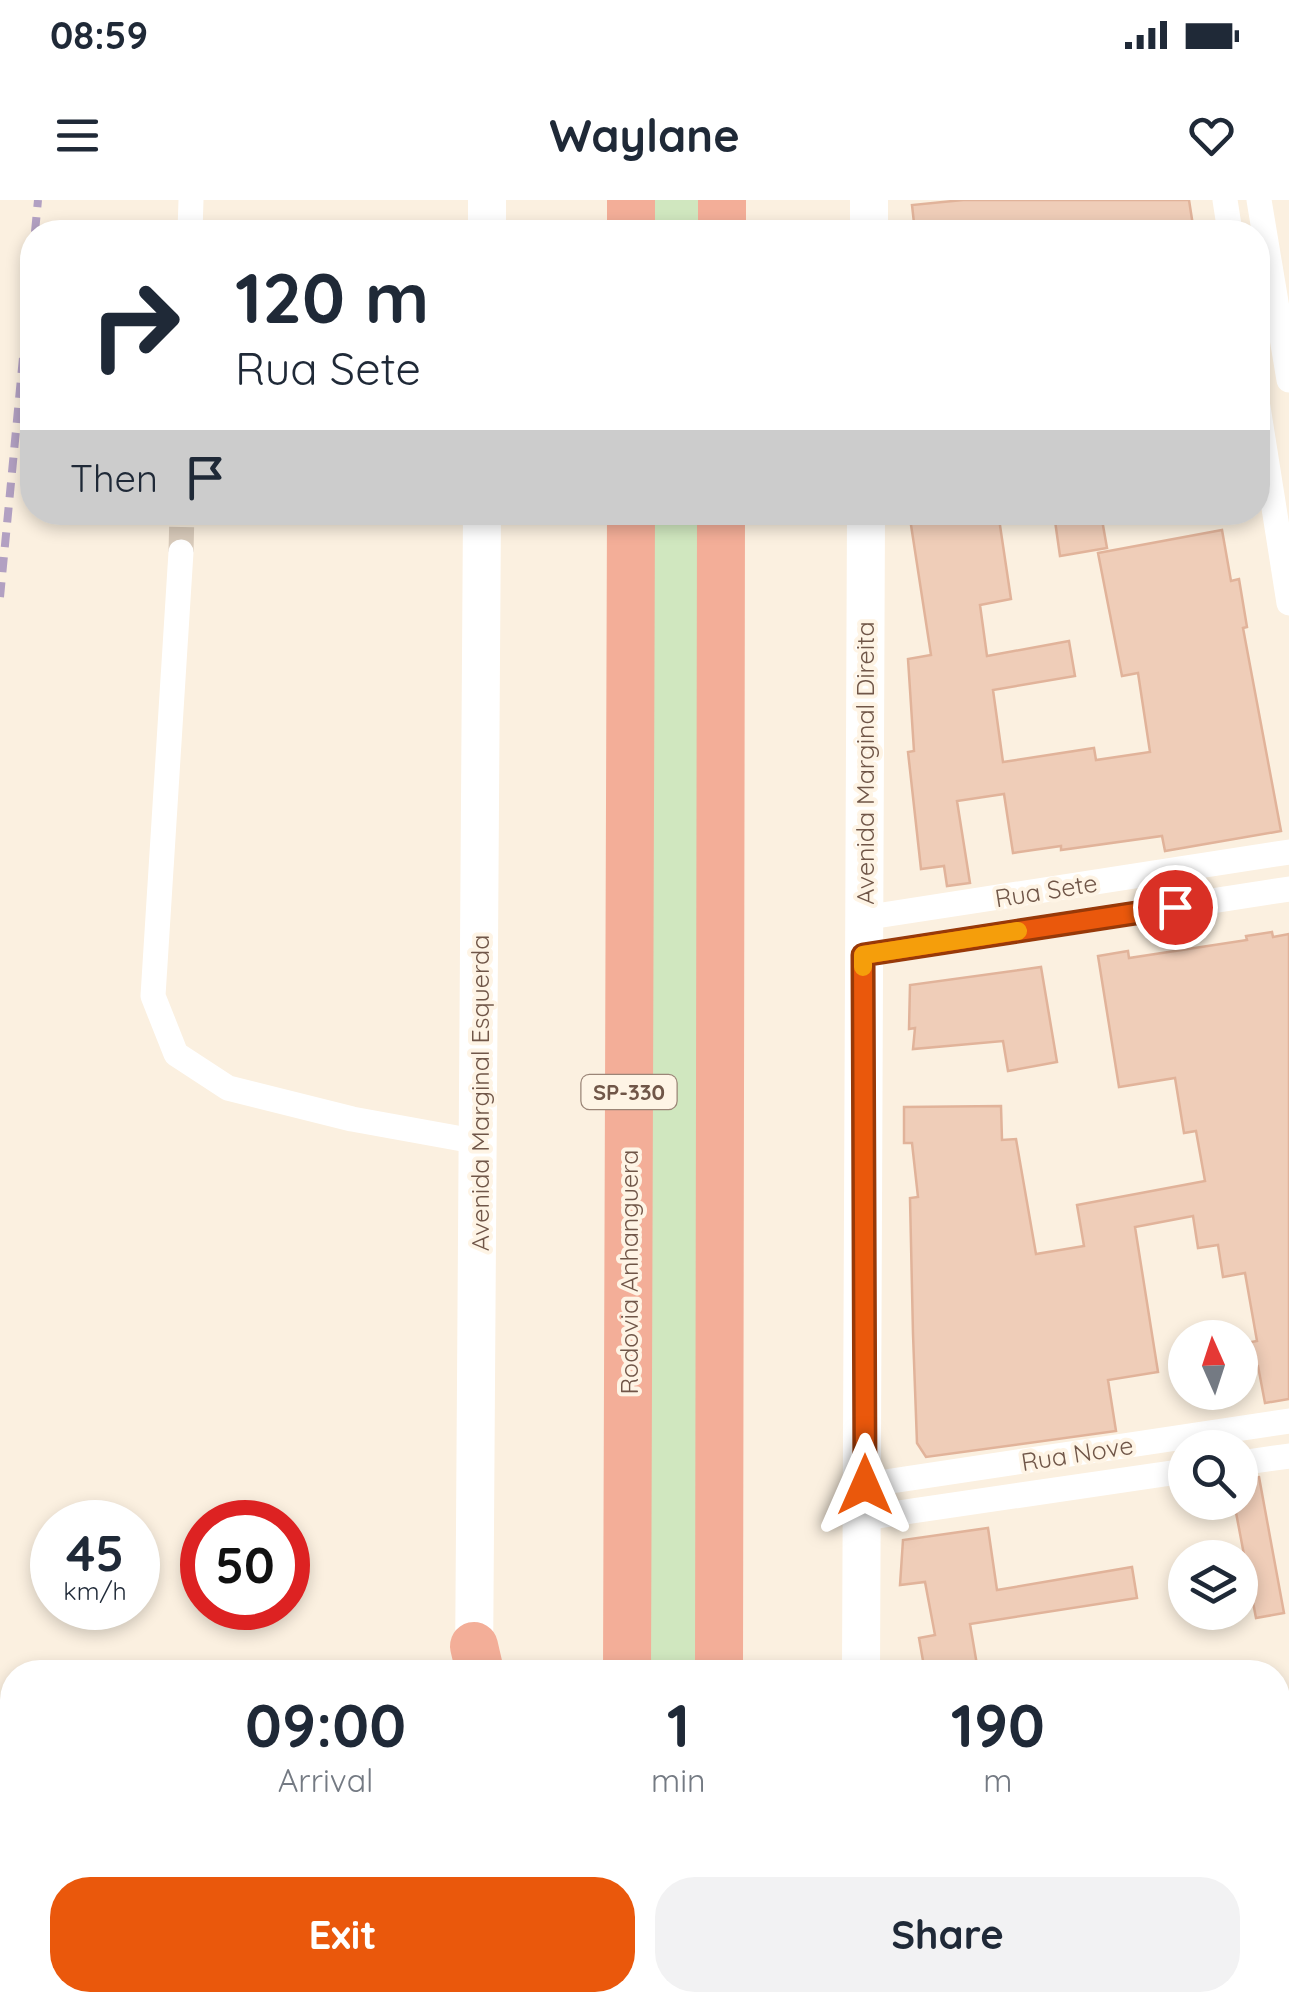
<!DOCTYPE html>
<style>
body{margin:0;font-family:Quicksand,sans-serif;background:#f2f2f3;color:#1f2937;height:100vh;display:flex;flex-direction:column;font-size:38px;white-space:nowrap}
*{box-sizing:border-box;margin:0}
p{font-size:32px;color:#747a83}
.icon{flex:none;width:55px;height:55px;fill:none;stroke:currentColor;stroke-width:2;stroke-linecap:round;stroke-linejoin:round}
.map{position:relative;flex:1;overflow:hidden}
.side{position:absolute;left:0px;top:1460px;width:1290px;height:352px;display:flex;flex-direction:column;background:#fff;border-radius:40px 40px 0 0;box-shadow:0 5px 15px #0003}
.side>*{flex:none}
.guide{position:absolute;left:20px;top:20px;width:1250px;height:305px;border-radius:40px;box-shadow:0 5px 15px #0003;background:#fff;color:#1f2937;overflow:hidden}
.needle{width:65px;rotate:357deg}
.tools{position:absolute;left:1168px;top:1120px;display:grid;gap:20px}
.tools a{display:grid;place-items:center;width:90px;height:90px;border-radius:50%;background:#fff;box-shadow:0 5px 15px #0003;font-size:50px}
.speed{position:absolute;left:30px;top:1300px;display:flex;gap:20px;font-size:50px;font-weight:700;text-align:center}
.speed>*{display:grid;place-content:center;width:130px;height:130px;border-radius:50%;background:#fff;box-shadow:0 5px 15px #0003;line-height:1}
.speed small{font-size:25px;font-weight:400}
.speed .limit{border:15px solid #d22;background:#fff;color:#111}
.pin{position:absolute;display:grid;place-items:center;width:85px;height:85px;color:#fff;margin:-42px;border:5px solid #fff;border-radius:50%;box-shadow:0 2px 10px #0007}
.me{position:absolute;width:110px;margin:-55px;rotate:0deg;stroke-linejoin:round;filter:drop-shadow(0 0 8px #0008)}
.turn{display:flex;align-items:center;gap:35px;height:210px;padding:0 50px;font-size:45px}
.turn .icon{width:130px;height:130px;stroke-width:2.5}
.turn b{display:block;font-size:70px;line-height:85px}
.then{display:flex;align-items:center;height:95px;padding:0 50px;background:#0003;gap:20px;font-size:38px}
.eta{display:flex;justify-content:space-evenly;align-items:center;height:170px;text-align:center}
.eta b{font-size:60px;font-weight:700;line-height:70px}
.primary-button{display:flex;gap:20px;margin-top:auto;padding:20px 50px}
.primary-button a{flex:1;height:115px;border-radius:40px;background:#ea580c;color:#fff;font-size:40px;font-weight:700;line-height:115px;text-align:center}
.primary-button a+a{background:#f2f2f3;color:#1f2937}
.status{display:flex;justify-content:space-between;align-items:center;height:70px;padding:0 50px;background:#fff;direction:ltr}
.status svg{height:28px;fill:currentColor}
header{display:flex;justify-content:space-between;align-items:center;height:130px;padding:0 50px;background:#fff;font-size:45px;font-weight:700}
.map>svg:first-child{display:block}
.green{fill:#d0e7bf}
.building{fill:#efcdb8;stroke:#e1b39a;stroke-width:2.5}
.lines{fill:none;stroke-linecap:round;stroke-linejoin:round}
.street-tunnel{stroke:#d8caba;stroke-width:25;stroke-dasharray:25 12;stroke-linecap:butt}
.street{stroke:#fff;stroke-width:25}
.secondary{stroke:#fff;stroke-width:38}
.highway{stroke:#f3ae98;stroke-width:48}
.rail{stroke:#b2a0c2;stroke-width:8;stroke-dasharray:15 10;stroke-linecap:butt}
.route-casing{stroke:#983908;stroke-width:25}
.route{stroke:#ea580c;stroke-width:18}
.slow{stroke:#f59e0b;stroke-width:18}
.labels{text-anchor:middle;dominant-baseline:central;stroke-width:8;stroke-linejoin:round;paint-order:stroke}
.shield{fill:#fef4e5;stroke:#9b8577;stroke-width:2.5}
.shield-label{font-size:22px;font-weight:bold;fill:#705648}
.street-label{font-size:25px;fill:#705648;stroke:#fef4e5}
</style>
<div class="status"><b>08:59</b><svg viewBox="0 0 49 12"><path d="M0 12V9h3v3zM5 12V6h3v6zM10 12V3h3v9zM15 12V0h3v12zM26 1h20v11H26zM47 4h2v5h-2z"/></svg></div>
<header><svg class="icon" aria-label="menu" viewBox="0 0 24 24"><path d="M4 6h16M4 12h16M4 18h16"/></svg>Waylane<svg class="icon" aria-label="heart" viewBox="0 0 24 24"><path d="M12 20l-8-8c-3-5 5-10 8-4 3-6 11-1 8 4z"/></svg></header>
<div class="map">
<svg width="1289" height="1811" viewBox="0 0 1289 1811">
<rect width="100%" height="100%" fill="#fbf0e0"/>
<g class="green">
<rect x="648" y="0" width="57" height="32"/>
<polygon points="647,313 704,313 701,1472 646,1472"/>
</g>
<g class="building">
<polygon points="963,0 1189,0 1194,32 915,32 912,5"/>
<polygon points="909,312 998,312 1011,399 980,405 987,456 1069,441 1075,476 993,490 1003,562 1094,548 1096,560 1150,552 1138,473 1122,476 1098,353 1222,330 1231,381 1239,379 1247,427 1243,428 1281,631 1165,651 1162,636 1061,650 1061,646 1013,653 1004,594 957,601 970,683 947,686 944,666 921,669 908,552 914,551 908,459 931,455"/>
<polygon points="1101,314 1107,348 1060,356 1055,321"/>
<polygon points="1272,732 1273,737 1289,734 1289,1199 1265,1203 1258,1166 1240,1168 1240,1144 1257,1141 1245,1073 1223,1077 1218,1045 1198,1048 1193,1016 1135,1027 1158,1172 1108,1180 1116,1231 926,1257 917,1243 913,1134 910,998 918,997 912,943 904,943 904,907 1001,906 1002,940 1016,939 1036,1054 1084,1046 1077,1005 1205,981 1196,931 1184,933 1175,878 1119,887 1098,756 1128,751 1129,758 1247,740 1246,736"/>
<polygon points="1041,767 1057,862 1008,871 1003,841 913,849 915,828 909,829 910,785"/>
<polygon points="1259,1277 1284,1413 1256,1418 1234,1302 1240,1302 1240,1279"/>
<polygon points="988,1328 997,1390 1132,1367 1137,1398 970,1424 977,1465 925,1472 919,1438 935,1435 925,1382 900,1385 903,1340"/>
</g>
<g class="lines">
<polyline class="street-tunnel" points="181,352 182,312"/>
<g class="street">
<polyline points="1225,0 1230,32"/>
<polyline points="1259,0 1289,180"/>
<polyline points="190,32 191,0"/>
<polyline points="1258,207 1289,403"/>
<polyline points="181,352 153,796 176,854 228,888 352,919 479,942"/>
<polyline points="863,718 1289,652"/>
<polyline points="863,755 1289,689"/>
<polyline points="1240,1263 1289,1256"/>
<polyline points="865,1285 1289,1221"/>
<polyline points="864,1318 1185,1271"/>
<polyline points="1278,1774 1289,1772"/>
<polyline points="1011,1811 1089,1800"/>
<polyline points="1267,1811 1289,1808"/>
</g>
<g class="secondary">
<polyline points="869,0 869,32"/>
<polyline points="487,32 487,0"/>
<polyline points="474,1472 482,312"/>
<polyline points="861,1472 866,312"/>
<polyline points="474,1800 474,1811"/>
<polyline points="860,1811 860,1800"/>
</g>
<g class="highway">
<polyline points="631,32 631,0"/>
<polyline points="722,32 722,0"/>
<polyline points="474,1446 480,1472"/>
<polyline points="627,1472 631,312"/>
<polyline points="719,1472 721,312"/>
<polyline points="547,1800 549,1811"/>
<polyline points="627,1800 627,1811"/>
<polyline points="718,1811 718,1800"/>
</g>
<g class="rail">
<polyline points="35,32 38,0"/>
<polyline points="0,397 32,64"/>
</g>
</g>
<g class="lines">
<g class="route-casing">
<polyline id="route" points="865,1285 863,755 1175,707"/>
</g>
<use href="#route" class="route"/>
<polyline class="slow" points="863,767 863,755 1018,731"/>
</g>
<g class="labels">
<rect class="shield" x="581.5" y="875" width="95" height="34" rx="8"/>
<g class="shield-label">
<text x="629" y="892">SP-330</text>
</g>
<g class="street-label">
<text transform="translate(864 563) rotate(-90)">Avenida Marginal Direita</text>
<text transform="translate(1046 690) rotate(-9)">Rua Sete</text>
<text transform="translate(479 893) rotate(-90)">Avenida Marginal Esquerda</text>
<text transform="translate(628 1072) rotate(-90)">Rodovia Anhanguera</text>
<text transform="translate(1077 1253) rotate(-9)">Rua Nove</text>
</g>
</g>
</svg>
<div class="tools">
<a><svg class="needle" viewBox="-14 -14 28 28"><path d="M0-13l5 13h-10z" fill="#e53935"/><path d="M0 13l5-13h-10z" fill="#747a83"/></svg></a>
<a><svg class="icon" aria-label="search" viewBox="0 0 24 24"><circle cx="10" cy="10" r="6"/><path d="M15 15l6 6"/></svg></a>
<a><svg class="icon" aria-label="layers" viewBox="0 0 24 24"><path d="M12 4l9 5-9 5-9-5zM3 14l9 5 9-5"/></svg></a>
</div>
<div class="speed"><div>45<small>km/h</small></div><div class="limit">50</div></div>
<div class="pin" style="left:1175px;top:707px;background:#d93025"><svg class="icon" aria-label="arrive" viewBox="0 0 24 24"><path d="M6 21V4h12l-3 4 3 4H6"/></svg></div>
<svg class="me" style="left:865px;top:1285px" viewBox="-20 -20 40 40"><path d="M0-17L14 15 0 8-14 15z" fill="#ea580c" stroke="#fff" stroke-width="4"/></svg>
<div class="guide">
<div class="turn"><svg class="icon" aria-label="right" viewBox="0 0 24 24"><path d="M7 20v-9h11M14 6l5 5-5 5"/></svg><div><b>120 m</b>Rua Sete</div></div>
<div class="then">Then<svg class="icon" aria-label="arrive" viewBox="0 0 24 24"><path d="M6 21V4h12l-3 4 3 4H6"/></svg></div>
</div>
<section class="side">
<div class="eta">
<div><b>09:00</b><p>Arrival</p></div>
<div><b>1</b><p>min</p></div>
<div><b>190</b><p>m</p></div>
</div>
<div class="primary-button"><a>Exit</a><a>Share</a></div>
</section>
</div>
